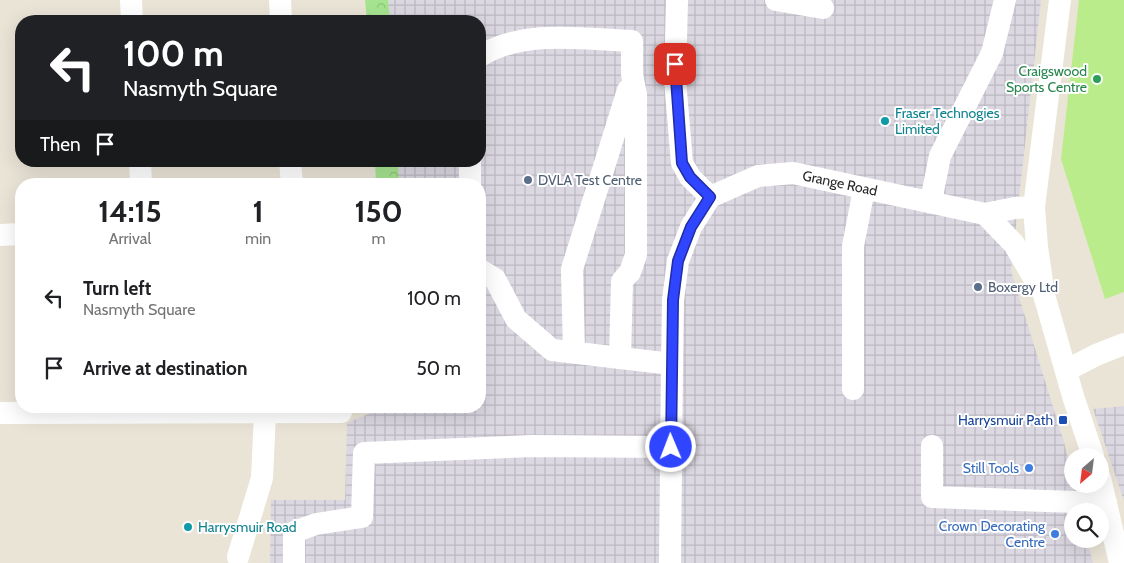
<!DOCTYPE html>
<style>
body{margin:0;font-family:Cabin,sans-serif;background:#f6f6f6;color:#202124;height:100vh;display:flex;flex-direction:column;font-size:19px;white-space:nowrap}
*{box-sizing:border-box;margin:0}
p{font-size:16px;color:#757577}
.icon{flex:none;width:28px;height:28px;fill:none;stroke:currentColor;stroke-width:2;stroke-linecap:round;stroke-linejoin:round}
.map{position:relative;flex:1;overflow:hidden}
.drawer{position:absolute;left:15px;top:178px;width:471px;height:235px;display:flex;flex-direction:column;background:#fff;border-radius:20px;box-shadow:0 5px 20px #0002}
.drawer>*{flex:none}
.hud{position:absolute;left:15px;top:15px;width:471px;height:152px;border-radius:20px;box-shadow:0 5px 20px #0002;background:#202124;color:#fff;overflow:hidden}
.needle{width:32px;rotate:208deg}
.buttons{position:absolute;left:1064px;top:448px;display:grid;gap:10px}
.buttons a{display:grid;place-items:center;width:45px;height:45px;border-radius:50%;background:#fff;box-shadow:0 5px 20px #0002;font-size:25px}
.pin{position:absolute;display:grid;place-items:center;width:42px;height:42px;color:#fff;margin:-21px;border-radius:10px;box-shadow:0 2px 8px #0006}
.me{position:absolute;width:55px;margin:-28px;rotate:359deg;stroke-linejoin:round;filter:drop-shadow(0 0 4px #0008)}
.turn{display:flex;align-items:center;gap:18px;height:105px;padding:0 25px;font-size:22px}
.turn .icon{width:65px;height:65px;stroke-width:2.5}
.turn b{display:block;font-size:35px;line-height:42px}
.then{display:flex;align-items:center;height:48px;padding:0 25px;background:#0003;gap:10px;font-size:19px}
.eta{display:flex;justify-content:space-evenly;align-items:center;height:85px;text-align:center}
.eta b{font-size:30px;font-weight:700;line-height:35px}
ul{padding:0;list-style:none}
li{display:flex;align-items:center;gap:15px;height:70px;padding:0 25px}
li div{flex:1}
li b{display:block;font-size:19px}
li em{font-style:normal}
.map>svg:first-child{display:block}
.industrial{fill:url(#industrial-grid)}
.forest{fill:url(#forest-crowns)}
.pitch{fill:#bbec8b}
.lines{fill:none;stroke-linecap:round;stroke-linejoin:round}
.minor{stroke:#fff;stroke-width:22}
.route-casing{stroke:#1f2da6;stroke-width:12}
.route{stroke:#2f45ff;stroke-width:9}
.leisure-dot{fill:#2e9e5b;stroke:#fff;stroke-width:2}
.culture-dot{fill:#0f9aa8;stroke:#fff;stroke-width:2}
.service-dot{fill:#5c6f8a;stroke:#fff;stroke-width:2}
.transit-dot{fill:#1a4fb4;stroke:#fff;stroke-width:2}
.shop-dot{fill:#3f7fe0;stroke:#fff;stroke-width:2}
.labels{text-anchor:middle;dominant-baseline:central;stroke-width:4;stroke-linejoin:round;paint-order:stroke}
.leisure-label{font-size:14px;fill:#27864d;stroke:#fff;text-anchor:end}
.culture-label{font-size:14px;fill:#0d838f;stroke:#fff;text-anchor:start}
.service-label{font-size:14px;fill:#4e5e75;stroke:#fff;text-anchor:start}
.street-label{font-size:14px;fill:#272727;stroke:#fff}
.transit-label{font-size:14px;fill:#164399;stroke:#fff;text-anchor:end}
.shop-label{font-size:14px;fill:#366cbe;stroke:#fff;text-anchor:end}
</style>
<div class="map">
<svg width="1124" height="563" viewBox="0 0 1124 563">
<defs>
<pattern id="industrial-grid" width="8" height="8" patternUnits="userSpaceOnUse" patternTransform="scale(1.25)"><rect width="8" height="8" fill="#dcd8e2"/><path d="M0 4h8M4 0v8" fill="none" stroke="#bdb9c2"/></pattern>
<pattern id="forest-crowns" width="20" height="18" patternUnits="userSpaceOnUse" patternTransform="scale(1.25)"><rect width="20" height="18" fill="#a6e490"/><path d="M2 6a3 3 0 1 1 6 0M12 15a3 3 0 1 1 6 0" fill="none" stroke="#8fc47c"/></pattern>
</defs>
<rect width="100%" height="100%" fill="#eae4d7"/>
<g class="industrial">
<polygon points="381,0 1041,0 1011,271 1064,442 1081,511 1072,511 1072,539 1087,539 1093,563 270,563 271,500 345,500 347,423 387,406 480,406 480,184 395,184 394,161 480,161 480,21 382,21"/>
<polygon points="1124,406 1124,501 1093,409"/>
</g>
<g class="forest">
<polygon points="365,0 388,0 390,21 367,21"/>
<polygon points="375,161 398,161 399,184 376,184"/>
</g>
<polygon class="pitch" points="1079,0 1124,0 1124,292 1105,299 1061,159"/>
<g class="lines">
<g class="minor">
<polyline points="131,0 132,21"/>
<polyline points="280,0 281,21"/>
<polyline points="677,0 675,80 682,163 690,177 710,197"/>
<polyline points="776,0 823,8"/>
<polyline points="1060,0 1034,207 1037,247 1044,295 1073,396 1093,456"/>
<path d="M480,56C524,29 582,39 632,41V74L636,95V255L630,272L622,281L620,358"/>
<polyline points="140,161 141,184"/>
<polyline points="290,161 292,184"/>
<polyline points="470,184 470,161"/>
<polyline points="931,201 940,156 992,53 1005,0"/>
<polyline points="985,214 1014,244 1038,285"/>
<polyline points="0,235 21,234"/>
<polyline points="480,270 495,279 516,319 552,350 672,364"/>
<polyline points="574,352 572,269 628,90"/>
<polyline points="1067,370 1096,355 1124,344"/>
<polyline points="853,389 853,246 864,189"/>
<polyline points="0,413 341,412"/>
<polyline points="932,446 932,497 1106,503"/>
<polyline points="1100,478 1120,563"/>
<polyline points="238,557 262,478 265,413"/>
<polyline points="294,563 294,532 316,524 362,517 364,453 532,446 671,447"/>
<polyline points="670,563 672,364 673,300 678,261 691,227 710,197 758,176 793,173 985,214 1015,208 1034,207"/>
</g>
</g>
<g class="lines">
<g class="route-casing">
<polyline id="route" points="671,447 673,300 678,261 691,227 710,197 690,177 682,163 675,64"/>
</g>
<use href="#route" class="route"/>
</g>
<circle class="leisure-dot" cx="1097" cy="79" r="5"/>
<g class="culture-dot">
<circle cx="885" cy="121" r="5"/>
<circle cx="188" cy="527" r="5"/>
</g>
<g class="service-dot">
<circle cx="528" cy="180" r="5"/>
<circle cx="978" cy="287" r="5"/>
</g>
<rect class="transit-dot" x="1058" y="415" width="10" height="10" rx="2.5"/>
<g class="shop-dot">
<circle cx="1029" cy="468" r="5"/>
<circle cx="1055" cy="534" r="5"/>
</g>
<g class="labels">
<g class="leisure-label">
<text x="1087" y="71">Craigswood<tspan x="1087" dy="16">Sports Centre</tspan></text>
</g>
<g class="culture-label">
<text x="895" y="113">Fraser Technogies<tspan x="895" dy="16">Limited</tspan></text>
<text x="198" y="527">Harrysmuir Road</text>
</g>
<g class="service-label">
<text x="538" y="180">DVLA Test Centre</text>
<text x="988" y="287">Boxergy Ltd</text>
</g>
<g class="street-label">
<text transform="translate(840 183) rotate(12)">Grange Road</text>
</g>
<g class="transit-label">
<text x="1053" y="420">Harrysmuir Path</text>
</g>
<g class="shop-label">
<text x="1019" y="468">Still Tools</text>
<text x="1045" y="526">Crown Decorating<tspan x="1045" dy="16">Centre</tspan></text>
</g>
</g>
</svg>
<div class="buttons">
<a><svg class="needle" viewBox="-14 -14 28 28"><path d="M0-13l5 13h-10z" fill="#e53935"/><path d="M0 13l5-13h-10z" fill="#757577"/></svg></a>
<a><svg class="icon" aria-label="search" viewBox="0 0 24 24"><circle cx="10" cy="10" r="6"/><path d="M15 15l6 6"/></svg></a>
</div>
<div class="pin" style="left:675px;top:64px;background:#d93025"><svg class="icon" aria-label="arrive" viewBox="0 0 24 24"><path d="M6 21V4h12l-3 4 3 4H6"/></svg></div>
<svg class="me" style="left:671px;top:447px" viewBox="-20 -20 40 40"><circle r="17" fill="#2f45ff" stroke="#fff" stroke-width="3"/><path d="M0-11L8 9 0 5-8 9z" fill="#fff"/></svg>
<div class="hud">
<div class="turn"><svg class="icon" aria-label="left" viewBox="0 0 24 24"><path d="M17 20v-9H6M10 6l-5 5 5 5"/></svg><div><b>100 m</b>Nasmyth Square</div></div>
<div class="then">Then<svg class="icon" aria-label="arrive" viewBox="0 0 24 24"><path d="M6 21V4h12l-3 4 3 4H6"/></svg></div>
</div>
<section class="drawer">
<div class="eta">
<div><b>14:15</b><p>Arrival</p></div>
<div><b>1</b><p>min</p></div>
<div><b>150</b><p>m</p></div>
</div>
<ul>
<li><svg class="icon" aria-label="left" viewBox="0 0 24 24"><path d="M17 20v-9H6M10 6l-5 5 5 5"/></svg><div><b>Turn left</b><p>Nasmyth Square</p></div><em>100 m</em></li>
<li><svg class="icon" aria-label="arrive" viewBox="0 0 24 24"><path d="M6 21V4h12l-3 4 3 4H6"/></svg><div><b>Arrive at destination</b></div><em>50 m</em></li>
</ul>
</section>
</div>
